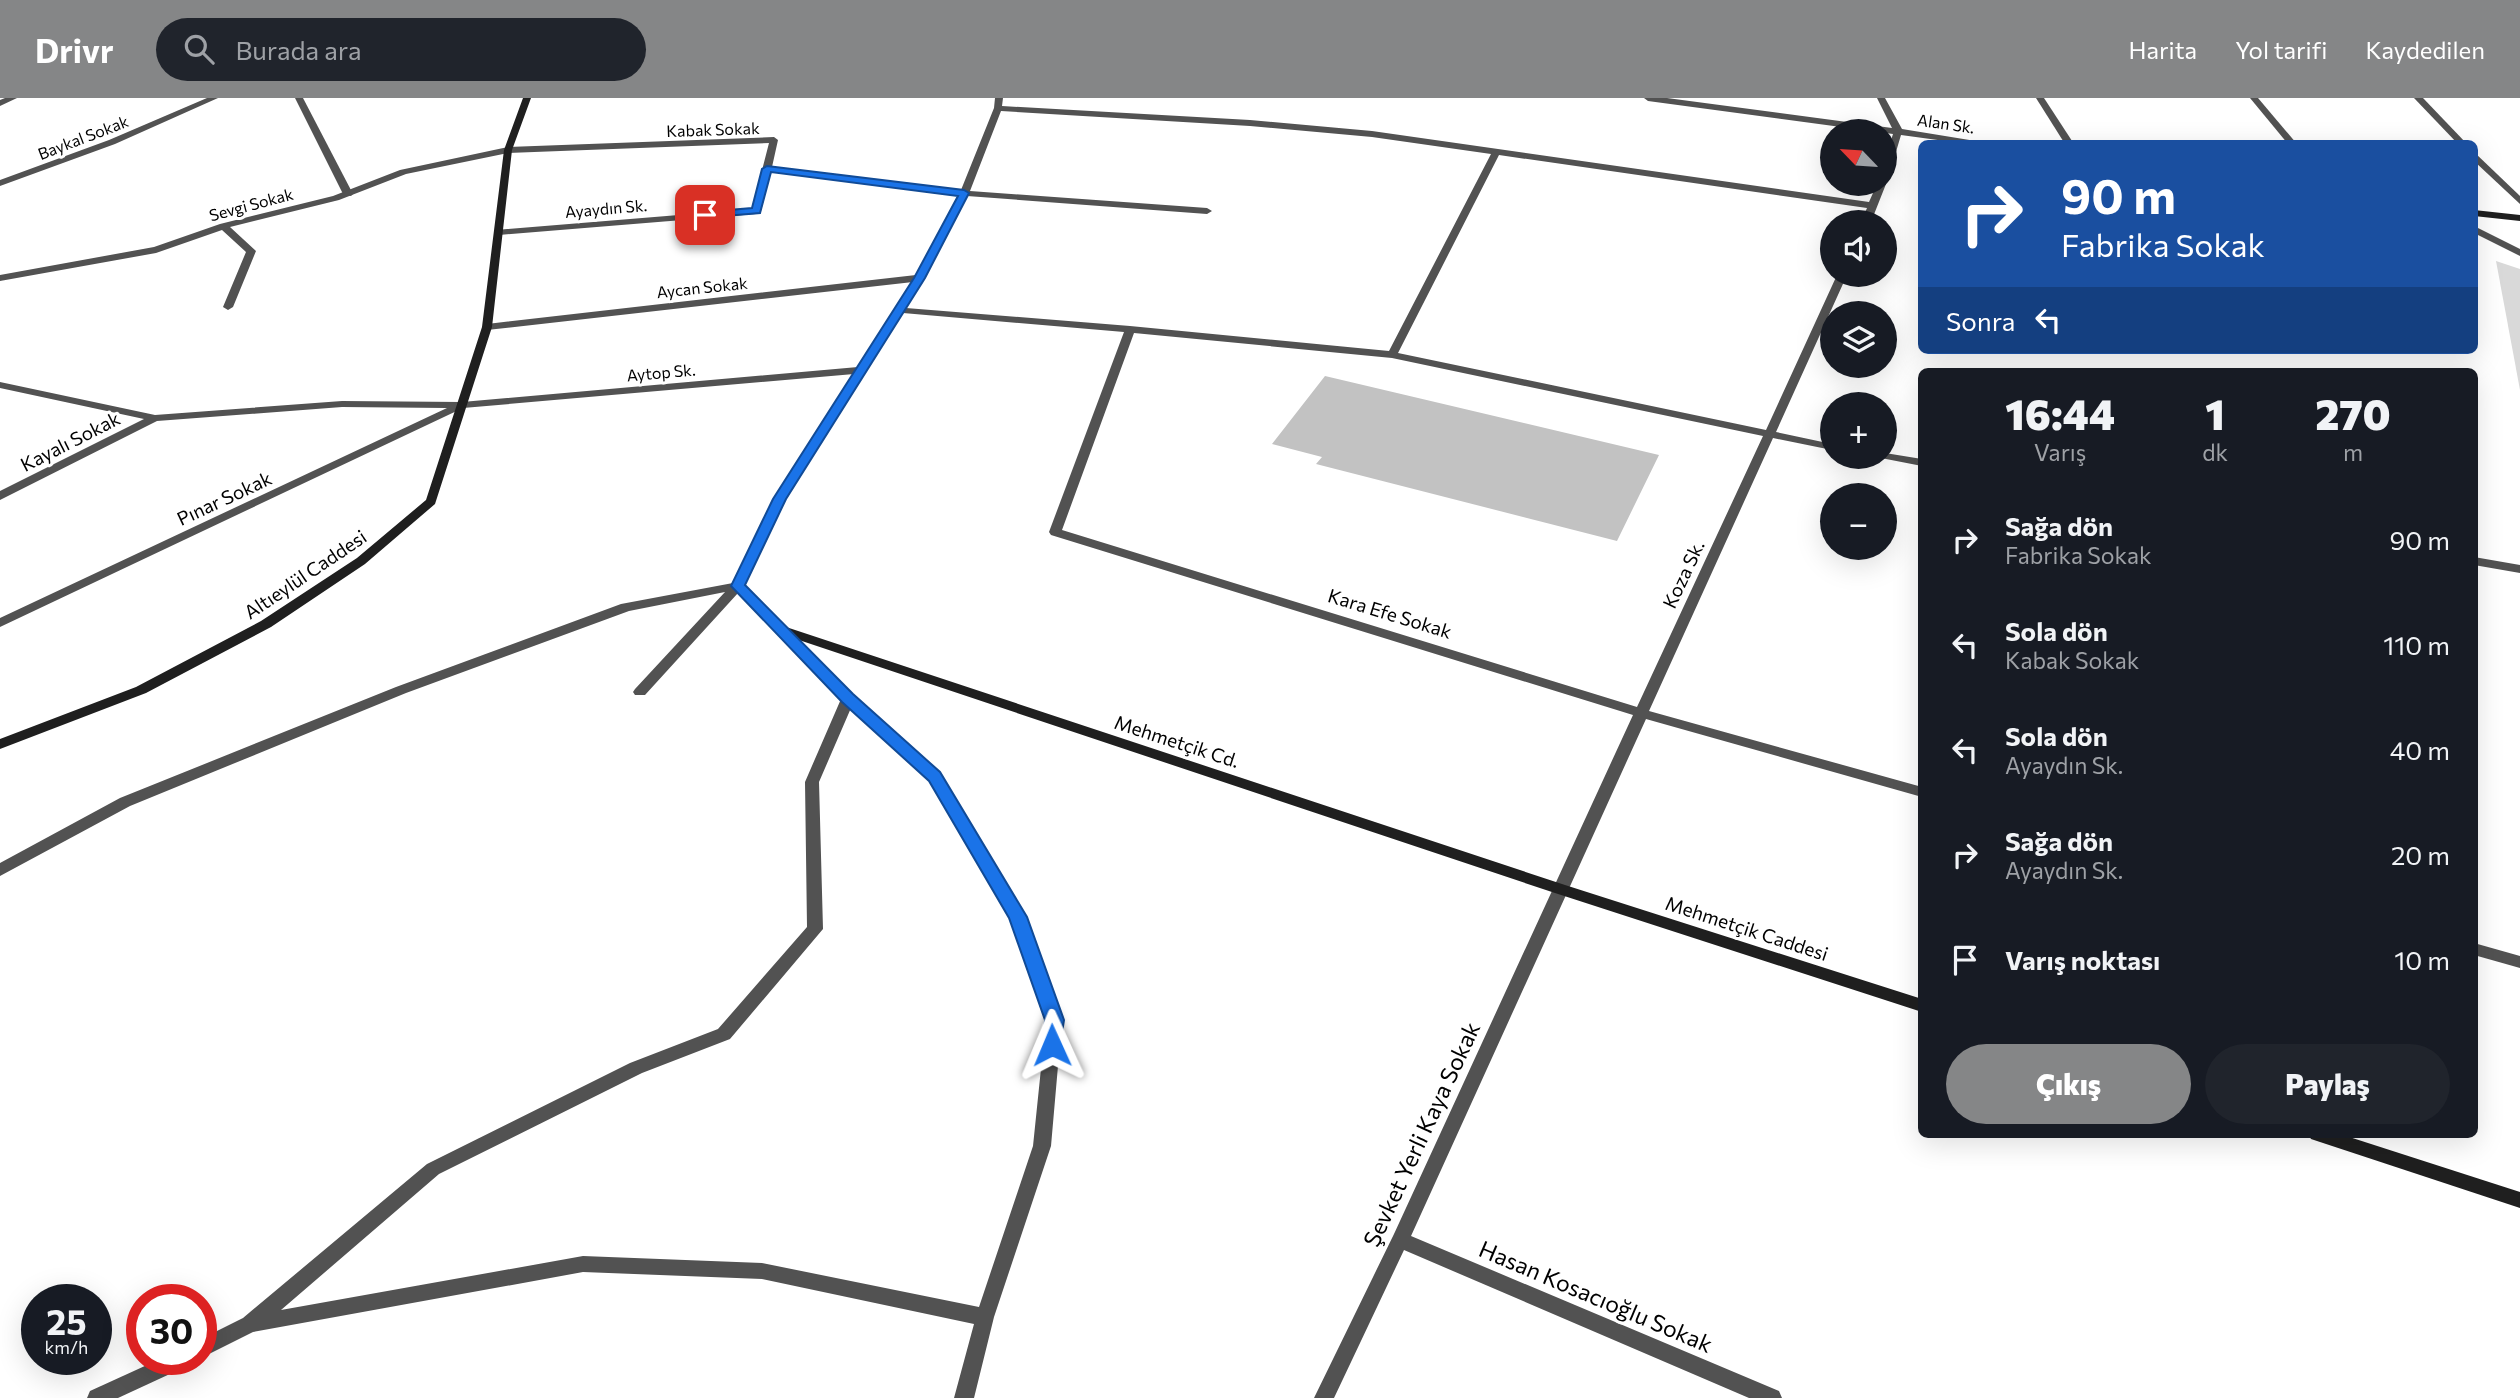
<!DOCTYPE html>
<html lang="tr">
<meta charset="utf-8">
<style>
body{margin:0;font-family:Commissioner,sans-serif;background:#20242c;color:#f1f3f6;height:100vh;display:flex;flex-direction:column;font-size:26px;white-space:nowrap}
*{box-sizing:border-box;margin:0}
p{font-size:23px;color:#9ea1a6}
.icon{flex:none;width:38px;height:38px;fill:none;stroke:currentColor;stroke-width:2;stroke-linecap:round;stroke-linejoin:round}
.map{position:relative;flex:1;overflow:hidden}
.details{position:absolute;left:1918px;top:270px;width:560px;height:770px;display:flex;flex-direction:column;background:#171b24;border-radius:10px;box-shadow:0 7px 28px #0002}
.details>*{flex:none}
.hud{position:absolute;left:1918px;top:42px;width:560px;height:214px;border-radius:10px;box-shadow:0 7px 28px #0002;background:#1a4fa0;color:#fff;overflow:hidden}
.needle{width:46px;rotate:295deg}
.fabs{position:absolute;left:1820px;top:21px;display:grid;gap:14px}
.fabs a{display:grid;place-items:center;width:77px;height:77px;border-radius:50%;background:#171b24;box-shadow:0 7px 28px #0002;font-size:35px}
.speed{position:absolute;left:21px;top:1186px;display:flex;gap:14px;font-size:35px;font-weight:700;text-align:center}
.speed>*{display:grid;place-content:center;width:91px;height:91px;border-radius:50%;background:#171b24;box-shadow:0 7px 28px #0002;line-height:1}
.speed small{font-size:18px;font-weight:400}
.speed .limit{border:10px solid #d22;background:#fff;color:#111}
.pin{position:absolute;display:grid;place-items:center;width:60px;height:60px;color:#fff;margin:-30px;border-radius:14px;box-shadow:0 4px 10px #0006}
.me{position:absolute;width:77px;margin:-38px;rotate:359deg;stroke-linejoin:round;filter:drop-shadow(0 0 5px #0008)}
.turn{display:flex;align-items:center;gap:24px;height:147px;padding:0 28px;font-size:32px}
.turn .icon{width:91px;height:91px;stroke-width:2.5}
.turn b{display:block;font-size:49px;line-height:60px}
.then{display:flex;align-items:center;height:66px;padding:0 28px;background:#0003;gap:14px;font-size:26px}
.eta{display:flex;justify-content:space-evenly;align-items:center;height:119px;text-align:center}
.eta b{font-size:42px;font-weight:800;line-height:49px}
.cta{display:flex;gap:14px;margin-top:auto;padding:14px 28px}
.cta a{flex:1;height:80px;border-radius:42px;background:#858687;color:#fff;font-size:28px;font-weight:800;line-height:80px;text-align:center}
.cta a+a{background:#20242c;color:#f1f3f6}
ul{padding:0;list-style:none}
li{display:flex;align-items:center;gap:21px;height:105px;padding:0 28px}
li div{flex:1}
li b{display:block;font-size:26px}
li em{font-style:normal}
header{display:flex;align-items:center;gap:42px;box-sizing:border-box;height:98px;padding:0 35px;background:#858687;color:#fff}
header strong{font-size:33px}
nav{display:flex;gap:38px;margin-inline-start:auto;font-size:24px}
.search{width:490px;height:63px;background:#20242c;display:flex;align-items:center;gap:18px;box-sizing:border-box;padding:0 24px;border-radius:38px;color:#9ea1a6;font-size:26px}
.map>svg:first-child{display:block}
.green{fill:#d9d9d9}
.building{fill:#c2c2c2}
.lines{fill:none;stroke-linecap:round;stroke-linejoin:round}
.lane{fill:#525252;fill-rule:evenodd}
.street{fill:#525252;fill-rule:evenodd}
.secondary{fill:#1f1f1f;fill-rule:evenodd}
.route{fill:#1a73e8;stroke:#114b97;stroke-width:2}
.labels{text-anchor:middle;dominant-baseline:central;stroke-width:6;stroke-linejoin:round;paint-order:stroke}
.far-street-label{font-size:16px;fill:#000;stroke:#fff}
.street-label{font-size:19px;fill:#000;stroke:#fff}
.near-street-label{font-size:23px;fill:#000;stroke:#fff}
</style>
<header>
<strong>Drivr</strong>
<div class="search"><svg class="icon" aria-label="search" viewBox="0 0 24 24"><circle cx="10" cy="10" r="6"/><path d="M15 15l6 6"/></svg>Burada ara</div>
<nav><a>Harita</a><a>Yol tarifi</a><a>Kaydedilen</a></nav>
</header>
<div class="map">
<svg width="2520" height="1300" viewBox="0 0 2520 1300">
<rect width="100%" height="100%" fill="#fff"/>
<polygon class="green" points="2496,163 2520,171 2520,292"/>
<polygon class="building" points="1325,278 1659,357 1617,443 1316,366 1322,359 1272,346"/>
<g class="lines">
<polygon class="lane" points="295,0 303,0 353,96 351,98 343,96"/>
<g class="street">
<polygon points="5,0 17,0 0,8 0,2"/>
<polygon points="207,0 218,0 115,46 0,88 0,82 109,42"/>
<path d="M995,0H1003L1002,8L1250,22L1372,33L1869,104L1877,86H1886L1871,124H1861L1867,110L1499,57L1398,255L1766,332L1837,177H1847L1776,334L1832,346V352L1773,340L1649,613L1922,689V699L1646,621L1411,1138L1779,1293L1782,1300H1749L1404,1152L1334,1300H1314L1394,1136L1633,617L1051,437L1049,434L1124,234L903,215L786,401L745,487L853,597L940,674L1026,819L1062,922L1051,1048L994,1219L974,1300H954L974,1226L762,1181L583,1174L253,1234L201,1260V1241L243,1220L427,1066L630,965L718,931L807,829L805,684L841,601L738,495L645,597H635L633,594L635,591L725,494L629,513L406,595L130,708L0,778V765L120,700L396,589L621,506L733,485L774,401L854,276L463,310L0,529V520L447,310L342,309L157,323L0,402V393L144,321L0,290V284L155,317L342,303L462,304L858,269L913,184L487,232L482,229L487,226L916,177L958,97L771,74L761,113L756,116L499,137L494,134L496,132L752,111L769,45L508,55L406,76L339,102L230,129L256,153L233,209L228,212L223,209L246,154L222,132L156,155L0,183V177L154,149L220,126L333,98L400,72L508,49L774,39L778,42L772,69L961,92L994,10ZM1001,13L1250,28L1372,39L1491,56L1389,253L1130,228L906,210L925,180L967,98L1207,116L1212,113L1207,110L970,93ZM1134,235L1392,260L1763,338L1637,609L1062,432ZM851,610L930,682L1011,820L1046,922L1033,1048L979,1209L762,1165L583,1158L281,1212L439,1076L642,975L730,941L823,831L819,684Z"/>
<polygon points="1644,0 1667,0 1892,30 1877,0 1885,0 1902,31 1994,46 1967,46 1901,37 1890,74 1885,77 1885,61 1893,36 1648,3"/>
<polygon points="2036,0 2044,0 2074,46 2065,46"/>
<polygon points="2250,0 2258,0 2297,46 2288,46"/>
<polygon points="2414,0 2423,0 2467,46 2458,46"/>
<polygon points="2474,54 2520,98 2520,106 2474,63"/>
<polygon points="2474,128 2520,151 2520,158 2474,135"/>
<polygon points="1885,355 1922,361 1922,368 1881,360 1880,359 1885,359"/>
<polygon points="2474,459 2520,467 2520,475 2474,467"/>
<polygon points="2474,845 2520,858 2520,870 2474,857"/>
<polygon points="158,1262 188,1262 185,1269 118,1300 87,1300 90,1293"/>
</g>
<g class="secondary">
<polygon points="523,0 531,0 512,52 492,229 435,406 365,466 271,529 146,595 0,651 0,641 136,589 261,523 357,460 426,402 482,229 504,52"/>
<polygon points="2474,112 2520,117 2520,123 2474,118"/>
<polygon points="783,528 1565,787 1922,901 1922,914 1555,795 778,535 777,532 778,529"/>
<polygon points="2308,1036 2340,1036 2520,1094 2520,1110 2317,1043 2311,1041"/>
</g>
</g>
<polygon class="route" points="767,68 964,92 969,95 925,180 786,401 745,487 853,596 940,674 1027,819 1064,922 1059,953 1052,955 1045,953 1043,947 1045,922 1009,820 929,683 842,604 731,488 773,401 914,180 958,98 771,74 760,115 701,120 700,117 705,114 752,110 762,71"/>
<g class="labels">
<g class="far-street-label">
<text transform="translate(1946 25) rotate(8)">Alan Sk.</text>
<text transform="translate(713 31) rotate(-2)">Kabak Sokak</text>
<text transform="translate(83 39) rotate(-21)">Baykal Sokak</text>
<text transform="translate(251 106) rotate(-15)">Sevgi Sokak</text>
<text transform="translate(606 110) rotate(-5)">Ayaydın Sk.</text>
<text transform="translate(702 189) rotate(-6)">Aycan Sokak</text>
<text transform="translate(661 274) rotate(-5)">Aytop Sk.</text>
</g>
<g class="street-label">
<text transform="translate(70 343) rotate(-27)">Kayalı Sokak</text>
<text transform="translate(224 400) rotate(-25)">Pınar Sokak</text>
<text transform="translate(305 476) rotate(-34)">Altıeylül Caddesi</text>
<text transform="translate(1683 476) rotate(-65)">Koza Sk.</text>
<text transform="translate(1390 515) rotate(17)">Kara Efe Sokak</text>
<text transform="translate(1177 643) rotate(18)">Mehmetçik Cd.</text>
<text transform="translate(1747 830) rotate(18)">Mehmetçik Caddesi</text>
</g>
<g class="near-street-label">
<text transform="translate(1421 1036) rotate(-65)">Şevket Yerli Kaya Sokak</text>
<text transform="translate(1596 1198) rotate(23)">Hasan Kosacıoğlu Sokak</text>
</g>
</g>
</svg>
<div class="fabs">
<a><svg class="needle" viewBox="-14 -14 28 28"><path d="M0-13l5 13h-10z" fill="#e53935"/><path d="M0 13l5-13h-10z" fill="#9ea1a6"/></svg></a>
<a><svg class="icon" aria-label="sound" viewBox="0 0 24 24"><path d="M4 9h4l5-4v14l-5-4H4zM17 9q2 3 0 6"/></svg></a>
<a><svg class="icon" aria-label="layers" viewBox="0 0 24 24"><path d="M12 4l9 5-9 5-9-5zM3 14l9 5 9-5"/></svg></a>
<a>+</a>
<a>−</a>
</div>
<div class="speed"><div>25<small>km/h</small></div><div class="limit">30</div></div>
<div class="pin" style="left:705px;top:117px;background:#d93025"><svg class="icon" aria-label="arrive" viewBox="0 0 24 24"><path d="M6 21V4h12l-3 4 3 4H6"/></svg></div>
<svg class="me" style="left:1052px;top:947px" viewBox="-20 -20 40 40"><path d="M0-17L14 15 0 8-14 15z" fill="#1a73e8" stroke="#fff" stroke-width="4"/></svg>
<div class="hud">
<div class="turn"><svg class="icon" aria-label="right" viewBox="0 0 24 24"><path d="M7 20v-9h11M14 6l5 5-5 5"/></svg><div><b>90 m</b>Fabrika Sokak</div></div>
<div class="then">Sonra<svg class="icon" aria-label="left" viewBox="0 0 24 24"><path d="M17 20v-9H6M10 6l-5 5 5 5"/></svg></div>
</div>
<section class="details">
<div class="eta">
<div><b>16:44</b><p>Varış</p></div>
<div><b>1</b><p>dk</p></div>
<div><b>270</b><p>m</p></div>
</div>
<ul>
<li><svg class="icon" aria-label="right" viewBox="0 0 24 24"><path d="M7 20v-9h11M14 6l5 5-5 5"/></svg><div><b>Sağa dön</b><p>Fabrika Sokak</p></div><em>90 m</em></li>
<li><svg class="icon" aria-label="left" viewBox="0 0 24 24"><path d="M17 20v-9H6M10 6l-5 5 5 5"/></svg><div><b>Sola dön</b><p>Kabak Sokak</p></div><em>110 m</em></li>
<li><svg class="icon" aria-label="left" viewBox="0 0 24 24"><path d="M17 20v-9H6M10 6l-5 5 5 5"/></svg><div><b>Sola dön</b><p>Ayaydın Sk.</p></div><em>40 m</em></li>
<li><svg class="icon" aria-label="right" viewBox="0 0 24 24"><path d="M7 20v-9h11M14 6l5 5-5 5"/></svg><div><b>Sağa dön</b><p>Ayaydın Sk.</p></div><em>20 m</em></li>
<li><svg class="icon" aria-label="arrive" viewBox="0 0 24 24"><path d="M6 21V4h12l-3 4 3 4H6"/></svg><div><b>Varış noktası</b></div><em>10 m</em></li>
</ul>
<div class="cta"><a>Çıkış</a><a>Paylaş</a></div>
</section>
</div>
